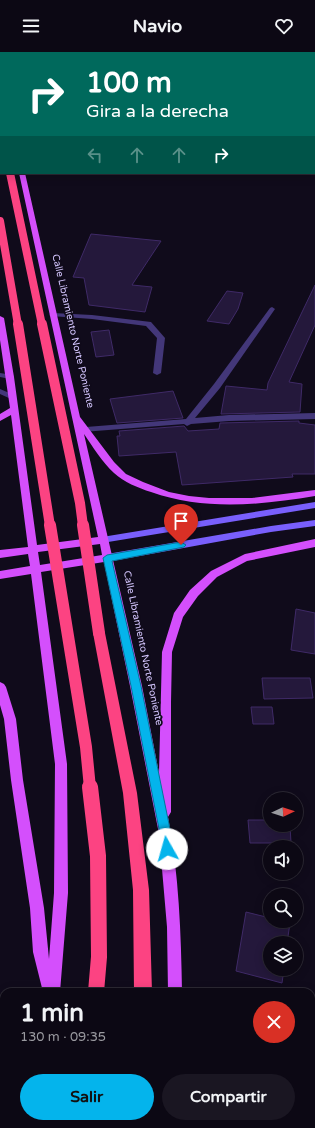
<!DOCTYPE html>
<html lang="es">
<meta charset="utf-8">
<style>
body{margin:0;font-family:"Varela Round",sans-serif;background:#1a1622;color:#f1f3f6;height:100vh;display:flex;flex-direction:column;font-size:15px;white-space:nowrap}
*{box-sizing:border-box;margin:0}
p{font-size:13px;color:#9a9aa0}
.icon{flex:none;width:22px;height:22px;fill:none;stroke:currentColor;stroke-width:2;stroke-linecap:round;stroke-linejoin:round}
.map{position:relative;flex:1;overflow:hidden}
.panel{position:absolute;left:0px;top:936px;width:315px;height:140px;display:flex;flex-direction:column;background:#0c0814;border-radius:12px 12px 0 0;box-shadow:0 2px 10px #0003,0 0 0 1px #2c2934}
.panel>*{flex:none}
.guide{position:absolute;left:0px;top:0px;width:315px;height:122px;box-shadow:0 2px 10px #0003,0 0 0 1px #2c2934;background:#00695c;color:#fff;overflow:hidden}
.needle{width:26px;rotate:86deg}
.tools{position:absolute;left:263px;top:740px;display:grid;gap:8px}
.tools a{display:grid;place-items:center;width:40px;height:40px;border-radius:50%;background:#0c0814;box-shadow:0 2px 10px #0003,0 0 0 1px #2c2934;font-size:20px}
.pin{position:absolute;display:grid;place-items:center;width:34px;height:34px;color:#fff;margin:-41px -17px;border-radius:50% 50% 50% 0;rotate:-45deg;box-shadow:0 0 4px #0007}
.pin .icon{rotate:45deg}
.me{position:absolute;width:44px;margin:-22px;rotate:353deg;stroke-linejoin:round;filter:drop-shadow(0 0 3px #0008)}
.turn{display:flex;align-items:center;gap:14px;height:84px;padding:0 20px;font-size:18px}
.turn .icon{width:52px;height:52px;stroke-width:2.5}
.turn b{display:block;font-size:28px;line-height:34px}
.lanes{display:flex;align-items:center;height:38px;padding:0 20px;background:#0003;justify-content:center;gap:20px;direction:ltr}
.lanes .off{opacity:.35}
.round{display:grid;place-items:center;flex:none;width:42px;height:42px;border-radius:21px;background:#1a1622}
.summary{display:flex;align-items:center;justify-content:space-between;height:68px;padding:0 20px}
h1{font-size:24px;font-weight:700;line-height:30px}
.button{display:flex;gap:8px;margin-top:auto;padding:8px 20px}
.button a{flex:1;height:46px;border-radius:24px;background:#04b4ec;color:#111;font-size:16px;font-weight:700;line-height:46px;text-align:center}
.button a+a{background:#1a1622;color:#f1f3f6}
header{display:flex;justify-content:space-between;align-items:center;height:52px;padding:0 20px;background:#0c0814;font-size:18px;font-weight:700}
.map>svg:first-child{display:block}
.building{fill:#24183b;stroke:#3f2a67}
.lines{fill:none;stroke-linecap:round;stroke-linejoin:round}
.lane{fill:#433779;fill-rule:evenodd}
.secondary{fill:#795ffc;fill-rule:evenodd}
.primary{fill:#d44ffc;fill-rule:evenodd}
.highway{fill:#fc4382;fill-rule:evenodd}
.highway-bridge-far3{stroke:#fc4382;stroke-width:8}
.highway-bridge-far2{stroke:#fc4382;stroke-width:10}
.highway-bridge-far1{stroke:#fc4382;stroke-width:12}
.highway-bridge{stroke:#fc4382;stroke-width:16}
.route{fill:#04b4ec;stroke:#037599}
.labels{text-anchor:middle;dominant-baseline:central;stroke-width:3.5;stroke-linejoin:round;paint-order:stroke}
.street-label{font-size:10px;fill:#d4c6fe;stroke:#100b1b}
</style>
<header><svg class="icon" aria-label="menu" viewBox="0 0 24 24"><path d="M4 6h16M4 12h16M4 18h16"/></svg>Navio<svg class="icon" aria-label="heart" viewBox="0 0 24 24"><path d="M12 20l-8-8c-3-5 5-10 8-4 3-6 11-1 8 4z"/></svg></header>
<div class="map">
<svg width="315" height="1076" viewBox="0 0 315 1076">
<rect width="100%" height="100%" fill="#100b1b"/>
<g class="building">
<polygon points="91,182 161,189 132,233 152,235 145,260 89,253 84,226 73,225"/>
<polygon points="315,233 315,273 289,330 302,332 300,360 221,362 226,334 267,338 268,331"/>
<polygon points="227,239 243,241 238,257 229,272 207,269"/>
<polygon points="109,278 114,303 96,305 91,280"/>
<polygon points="173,339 183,366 117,371 110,347"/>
<polygon points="299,369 299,371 315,373 315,422 292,422 293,425 182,433 176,400 119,404 117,384 120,384 119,379 184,374 188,379 219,377 220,371"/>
<polygon points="296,557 315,561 315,602 291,598"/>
<polygon points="262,626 310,626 313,646 264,647"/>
<polygon points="251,655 272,655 274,672 253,672"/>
<polygon points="248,768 270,768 270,773 290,773 291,791 250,791"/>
<polygon points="246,860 270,866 270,869 290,871 287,891 270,891 270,917 284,917 282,931 236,919"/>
</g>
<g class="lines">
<g class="lane">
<polygon points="225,0 229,0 230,1 226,1"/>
<polygon points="272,255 275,257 220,336 195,366 229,363 315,361 315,367 229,369 191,372 187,374 184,372 83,380 82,378 86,375 186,367 214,332 270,256"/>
<polygon points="53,261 92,263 151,270 165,286 161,321 157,323 153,321 157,286 146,274 92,267 51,264 49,263"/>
<polygon points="0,321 13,323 14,325 10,327 0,325"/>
<polygon points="0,337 14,343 15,345 11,347 0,342"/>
</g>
<g class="secondary">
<polygon points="315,450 315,456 102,491 97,488 102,485"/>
<polygon points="315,468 315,474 271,480 107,510 104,509 102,506 104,503 107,502 271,474"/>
</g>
<g class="primary">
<rect x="4" y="0" width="4" height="1"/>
<path d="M19,121H25L80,365L114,410L126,422L143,430L169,440L189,444L209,446H252L315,438V444C260,453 205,459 151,440C138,436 124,430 114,421C102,410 93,395 84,382L142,634L159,721L162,600L174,561L190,538L211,519L245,502L315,487V495L247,509L217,525L198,544L183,565L172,600L171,650V760L168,765C179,822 181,882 182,940H168L167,875L159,782L130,634L104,510L41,520L67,712L68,841L60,940H43L33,900L30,856L11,728L4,667L0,653V630L4,632L6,635L16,667L23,728L44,856L49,907L54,841L55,712L31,522L0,527V519L30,514L28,502L0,506V498L28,495L11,363L0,369V362L10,356L0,288V264L4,266L14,325L37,493L98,485ZM100,492L102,503L40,513L38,500Z"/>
<rect x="29" y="1072" width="16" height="4"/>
<rect x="161" y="1072" width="16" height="4"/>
</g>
<g class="highway">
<polygon points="0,23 1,24 1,42 0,41"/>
<polygon points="99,576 103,577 105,581 137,741 149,838 152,940 134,940 133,838 123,741 93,581 95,577"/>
<rect x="72" y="1072" width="18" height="4"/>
<rect x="123" y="1072" width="18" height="4"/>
</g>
<g class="highway-bridge-far3">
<polyline points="10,121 42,273"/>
<polyline points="0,169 18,273"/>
</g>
<g class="highway-bridge-far2">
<polyline points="18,272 50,474"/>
<polyline points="42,272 80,451 83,474"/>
</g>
<g class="highway-bridge-far1">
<polyline points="50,473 86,695 90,736"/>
<polyline points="83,473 99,581"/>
</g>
<polyline class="highway-bridge" points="90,735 98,804 99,905 96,940"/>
</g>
<polygon class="route" points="181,490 186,493 184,495 112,509 141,634 171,782 173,797 171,801 167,803 163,801 160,782 131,634 103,506 107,503"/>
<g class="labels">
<g class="street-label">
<text transform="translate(73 279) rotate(77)">Calle Libramiento Norte Poniente</text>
<text transform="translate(143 596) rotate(78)">Calle Libramiento Norte Poniente</text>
</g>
</g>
</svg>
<div class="tools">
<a><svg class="needle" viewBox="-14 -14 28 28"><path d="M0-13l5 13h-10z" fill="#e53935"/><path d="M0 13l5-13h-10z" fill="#9a9aa0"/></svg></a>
<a><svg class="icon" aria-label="sound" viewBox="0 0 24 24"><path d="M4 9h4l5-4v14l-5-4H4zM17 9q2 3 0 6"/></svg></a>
<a><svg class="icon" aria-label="search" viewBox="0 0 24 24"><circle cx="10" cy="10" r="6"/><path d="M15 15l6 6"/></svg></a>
<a><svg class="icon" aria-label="layers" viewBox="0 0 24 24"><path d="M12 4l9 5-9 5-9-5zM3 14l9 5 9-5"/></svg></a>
</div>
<div class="pin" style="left:181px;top:493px;background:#d93025"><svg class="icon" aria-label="arrive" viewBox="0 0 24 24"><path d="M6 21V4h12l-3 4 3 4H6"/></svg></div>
<svg class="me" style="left:167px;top:797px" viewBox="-20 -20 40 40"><circle r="19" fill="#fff"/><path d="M0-13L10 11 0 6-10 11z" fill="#04b4ec"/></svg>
<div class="guide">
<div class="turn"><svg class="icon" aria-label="right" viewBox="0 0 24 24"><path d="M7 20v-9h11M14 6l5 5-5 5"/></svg><div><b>100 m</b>Gira a la derecha</div></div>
<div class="lanes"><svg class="icon off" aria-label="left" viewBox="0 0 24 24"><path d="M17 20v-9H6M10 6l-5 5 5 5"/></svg><svg class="icon off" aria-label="ahead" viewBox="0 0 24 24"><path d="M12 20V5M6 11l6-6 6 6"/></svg><svg class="icon off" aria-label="ahead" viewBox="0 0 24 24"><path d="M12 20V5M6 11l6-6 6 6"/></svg><svg class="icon" aria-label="right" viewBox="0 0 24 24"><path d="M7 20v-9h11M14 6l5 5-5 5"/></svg></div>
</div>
<section class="panel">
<div class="summary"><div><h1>1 min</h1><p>130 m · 09:35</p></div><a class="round" style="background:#d93025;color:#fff"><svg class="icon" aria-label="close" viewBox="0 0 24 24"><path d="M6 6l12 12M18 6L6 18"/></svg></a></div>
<div class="button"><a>Salir</a><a>Compartir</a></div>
</section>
</div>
